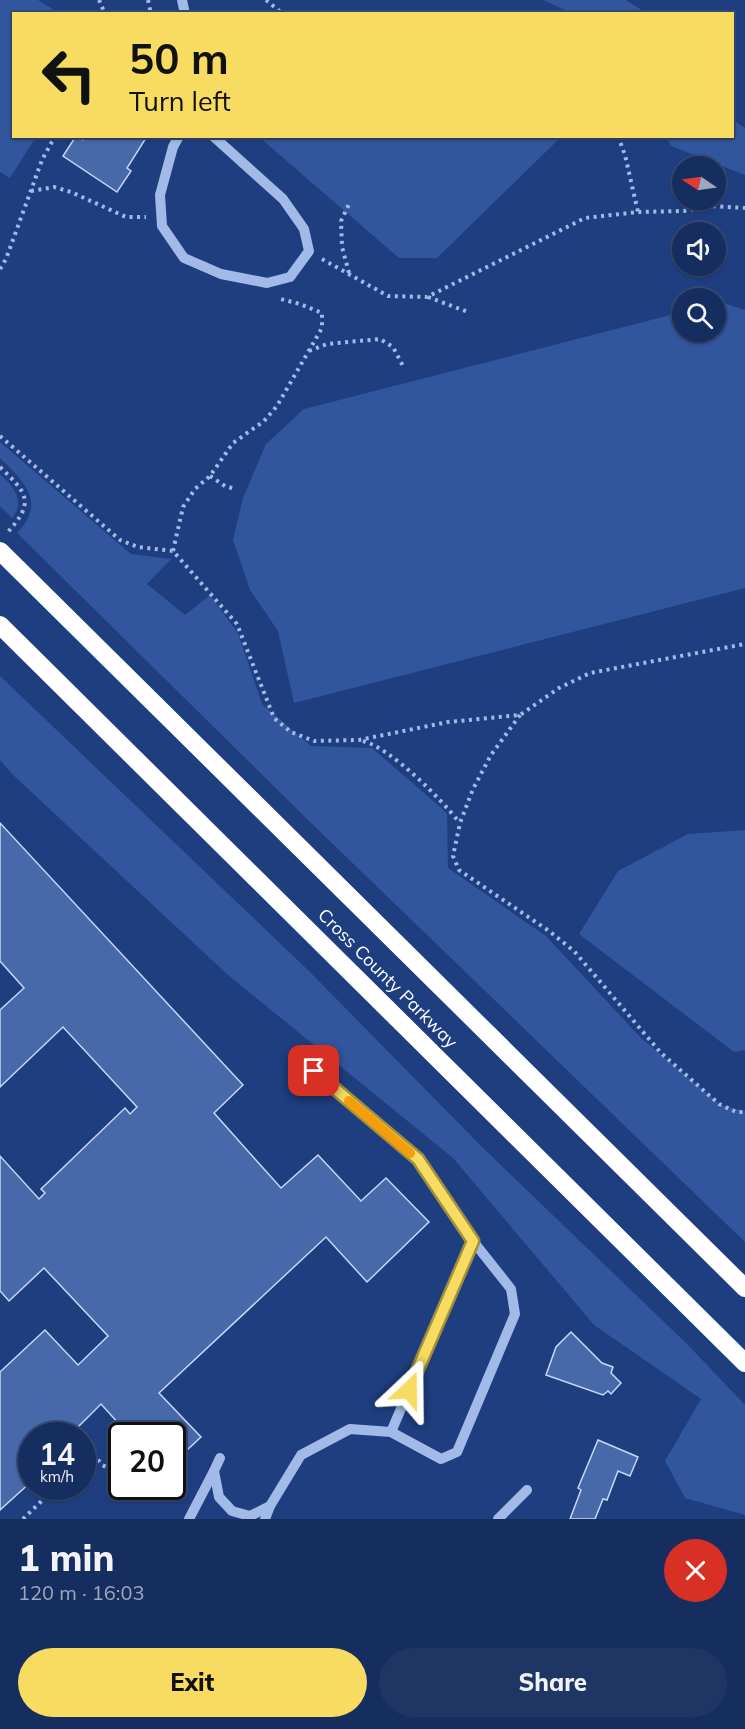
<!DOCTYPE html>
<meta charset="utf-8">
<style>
body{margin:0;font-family:Mulish,sans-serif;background:#1f3665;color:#f1f3f6;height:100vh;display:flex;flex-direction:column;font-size:22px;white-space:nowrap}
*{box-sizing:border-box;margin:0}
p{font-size:20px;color:#9ea8bd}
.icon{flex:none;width:33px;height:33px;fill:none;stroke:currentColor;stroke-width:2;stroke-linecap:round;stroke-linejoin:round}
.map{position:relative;height:1519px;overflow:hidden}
.details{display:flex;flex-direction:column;background:#162e5f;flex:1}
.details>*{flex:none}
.guide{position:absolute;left:12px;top:12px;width:722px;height:126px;border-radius:0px;box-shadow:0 2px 4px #0004,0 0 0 2px #354a74;background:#f7dc61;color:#111;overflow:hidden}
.needle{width:39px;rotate:283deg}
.fabs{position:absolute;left:672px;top:156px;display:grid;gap:12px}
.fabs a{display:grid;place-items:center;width:54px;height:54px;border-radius:50%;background:#162e5f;box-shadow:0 2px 4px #0004,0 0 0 2px #354a74;font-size:30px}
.speed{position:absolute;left:18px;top:1422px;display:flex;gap:12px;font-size:30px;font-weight:700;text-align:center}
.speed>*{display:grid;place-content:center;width:78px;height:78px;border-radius:50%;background:#162e5f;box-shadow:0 2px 4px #0004,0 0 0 2px #354a74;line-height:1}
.speed small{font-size:15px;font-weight:400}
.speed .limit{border:3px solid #111;border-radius:9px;background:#fff;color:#111}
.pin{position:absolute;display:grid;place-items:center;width:51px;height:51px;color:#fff;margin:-26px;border-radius:12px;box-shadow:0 3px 9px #0006}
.me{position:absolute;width:66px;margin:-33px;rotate:23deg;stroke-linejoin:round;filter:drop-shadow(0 0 4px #0008)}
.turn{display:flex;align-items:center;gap:21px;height:126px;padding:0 18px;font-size:27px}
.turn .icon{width:78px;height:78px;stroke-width:2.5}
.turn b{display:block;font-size:42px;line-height:51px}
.round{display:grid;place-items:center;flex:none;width:63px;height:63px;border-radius:32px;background:#1f3665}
.head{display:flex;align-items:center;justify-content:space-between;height:102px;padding:0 18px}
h1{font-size:36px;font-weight:800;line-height:45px}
.action{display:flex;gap:12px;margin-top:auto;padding:12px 18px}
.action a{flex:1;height:69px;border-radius:36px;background:#f7dc61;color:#111;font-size:24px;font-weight:800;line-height:69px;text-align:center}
.action a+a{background:#1f3665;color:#f1f3f6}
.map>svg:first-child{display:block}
.green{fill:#31569d}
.building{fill:#4768a9;stroke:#c6d7f6;stroke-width:1.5}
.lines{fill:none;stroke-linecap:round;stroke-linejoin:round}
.path{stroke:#a2bae8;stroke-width:4;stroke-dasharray:3 4.5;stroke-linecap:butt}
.minor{stroke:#a2bae8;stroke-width:10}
.highway{stroke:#fff;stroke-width:18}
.route-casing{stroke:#a18f3f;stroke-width:15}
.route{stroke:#f7dc61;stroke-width:10}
.slow{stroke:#f59e0b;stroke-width:10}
.labels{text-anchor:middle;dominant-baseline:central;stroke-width:4.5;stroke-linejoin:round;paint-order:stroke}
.street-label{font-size:18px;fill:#fff;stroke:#1e3e7f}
</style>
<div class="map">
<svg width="745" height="1519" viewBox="0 0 745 1519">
<rect width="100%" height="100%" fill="#1e3e7f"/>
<g class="green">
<polygon points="0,0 38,0 59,13 14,14 14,136 36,137 10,178 0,172"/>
<polygon points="543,0 626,0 646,13 572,13"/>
<polygon points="732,119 745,128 745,175 671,146 666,137 732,136"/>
<polygon points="259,137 561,137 437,258 399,258"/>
<polygon points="721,302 745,310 745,588 294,703 278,631 250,590 233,540 243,498 266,444 304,409 682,312 682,332 716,332 716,303"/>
<path d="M0,442L131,554L171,559L147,584L185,615L210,595L238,633L262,704L311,746L372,748L447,813L448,868L546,936L641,1038L721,1105L745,1111V1242L309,821L17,533C47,502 24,482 0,458Z"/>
<path d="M0,474C13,486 26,501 12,518L0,506Z"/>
<polygon points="0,676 309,971 481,1146 688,1345 745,1405 745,1515 685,1498 665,1461 701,1399 594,1325 453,1158 228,975 12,774 0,760"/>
<polygon points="745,830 745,1050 734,1052 579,934 618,871 688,834"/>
</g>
<g class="building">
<polygon points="76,136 83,140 85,136 146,138 127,168 131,171 117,192 63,156"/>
<polygon points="0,823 243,1085 214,1113 281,1188 318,1155 361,1201 386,1178 429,1222 367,1282 326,1237 159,1393 201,1437 172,1464 172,1436 130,1436 101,1404 69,1436 32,1436 32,1481 0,1510 0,1372 45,1330 78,1365 108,1336 44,1268 9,1301 0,1291 0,1156 39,1199 45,1193 41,1189 125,1108 130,1114 137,1107 63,1027 0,1087 0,1010 24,988 0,961"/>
<polygon points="571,1332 602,1363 613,1367 611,1373 621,1383 611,1394 608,1391 603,1395 546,1375 556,1347"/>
<polygon points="598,1440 638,1457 630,1476 618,1471 607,1500 603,1499 595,1519 570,1519 581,1490 578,1488"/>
</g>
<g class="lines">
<g class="path">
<polyline points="99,0 105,14"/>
<polyline points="148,0 151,14"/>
<polyline points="266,0 283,14"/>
<polyline points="618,136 625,155 638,212"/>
<polyline points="31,191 54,187 71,192 126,217 146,217"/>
<polyline points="322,259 388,296 427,297 585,218 638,212 684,211 710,206 745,208"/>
<polyline points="0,269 6,259 42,160 55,136"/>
<polyline points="349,273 342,247 341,221 350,202"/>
<polyline points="428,297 468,312"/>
<polyline points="309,351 327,344 380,339 393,347 404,368"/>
<polyline points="0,436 120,540 138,547 173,551 237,624 274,718 291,732 314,741 359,740 448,722 520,715 559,688 590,673 745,644"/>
<path d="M0,467C28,494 35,502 7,533"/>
<polyline points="210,476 225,486 235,489"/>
<polyline points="173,551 183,507 195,489 210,476 233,443 264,421 277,406 322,328 322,313 300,304 277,298"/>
<polyline points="520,715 491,755 473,789 460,823 453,856 459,870 549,931 574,951 661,1053 719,1104 736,1112 745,1112"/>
<path d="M363,741C392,749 440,798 459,822"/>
<polyline points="82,1462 93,1453 102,1465 122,1474"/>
<polyline points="147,1486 178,1501 178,1504"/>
<polyline points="23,1519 57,1486"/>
</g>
<g class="minor">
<polyline points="182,0 185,14"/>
<polyline points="179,136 173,147 160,195 162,226 184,258 221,274 267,283 290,277 309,251 304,229 283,199 213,136"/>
<polyline points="314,1071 418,1159 473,1241"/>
<polyline points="220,1458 214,1471 219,1497 232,1511 250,1516 270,1506"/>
<polyline points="189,1519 214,1471"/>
<polyline points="265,1519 270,1506 301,1455 350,1429 391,1432 441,1459 457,1452 515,1314 511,1289 473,1241 391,1432"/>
<polyline points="498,1519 527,1490"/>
</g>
<g class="highway">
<polyline points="0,551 745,1288"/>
<polyline points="0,625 745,1363"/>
</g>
</g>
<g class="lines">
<g class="route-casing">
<polyline id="route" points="314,1071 418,1159 473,1241 409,1390"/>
</g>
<use href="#route" class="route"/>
<polyline class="slow" points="349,1101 410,1153"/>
</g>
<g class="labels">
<g class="street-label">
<text transform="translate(388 978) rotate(45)">Cross County Parkway</text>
</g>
</g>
</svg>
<div class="fabs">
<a><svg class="needle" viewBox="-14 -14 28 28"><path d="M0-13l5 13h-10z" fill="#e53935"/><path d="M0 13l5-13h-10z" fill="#9ea8bd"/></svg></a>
<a><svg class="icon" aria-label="sound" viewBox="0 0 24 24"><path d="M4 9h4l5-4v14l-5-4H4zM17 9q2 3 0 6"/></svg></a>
<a><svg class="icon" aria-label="search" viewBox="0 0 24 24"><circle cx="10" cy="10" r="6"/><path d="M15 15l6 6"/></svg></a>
</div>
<div class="speed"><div>14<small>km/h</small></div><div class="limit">20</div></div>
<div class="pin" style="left:314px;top:1071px;background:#d93025"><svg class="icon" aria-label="arrive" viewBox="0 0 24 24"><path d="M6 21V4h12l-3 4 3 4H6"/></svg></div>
<svg class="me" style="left:409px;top:1390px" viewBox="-20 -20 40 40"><path d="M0-17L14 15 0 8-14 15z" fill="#f7dc61" stroke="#fff" stroke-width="4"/></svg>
<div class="guide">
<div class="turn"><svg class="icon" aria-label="left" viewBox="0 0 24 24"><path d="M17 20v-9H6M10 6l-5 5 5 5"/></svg><div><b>50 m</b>Turn left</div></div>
</div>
</div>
<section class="details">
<div class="head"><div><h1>1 min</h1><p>120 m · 16:03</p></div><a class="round" style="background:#d93025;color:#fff"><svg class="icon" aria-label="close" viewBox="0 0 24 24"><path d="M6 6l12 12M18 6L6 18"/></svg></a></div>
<div class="action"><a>Exit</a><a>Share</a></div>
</section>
